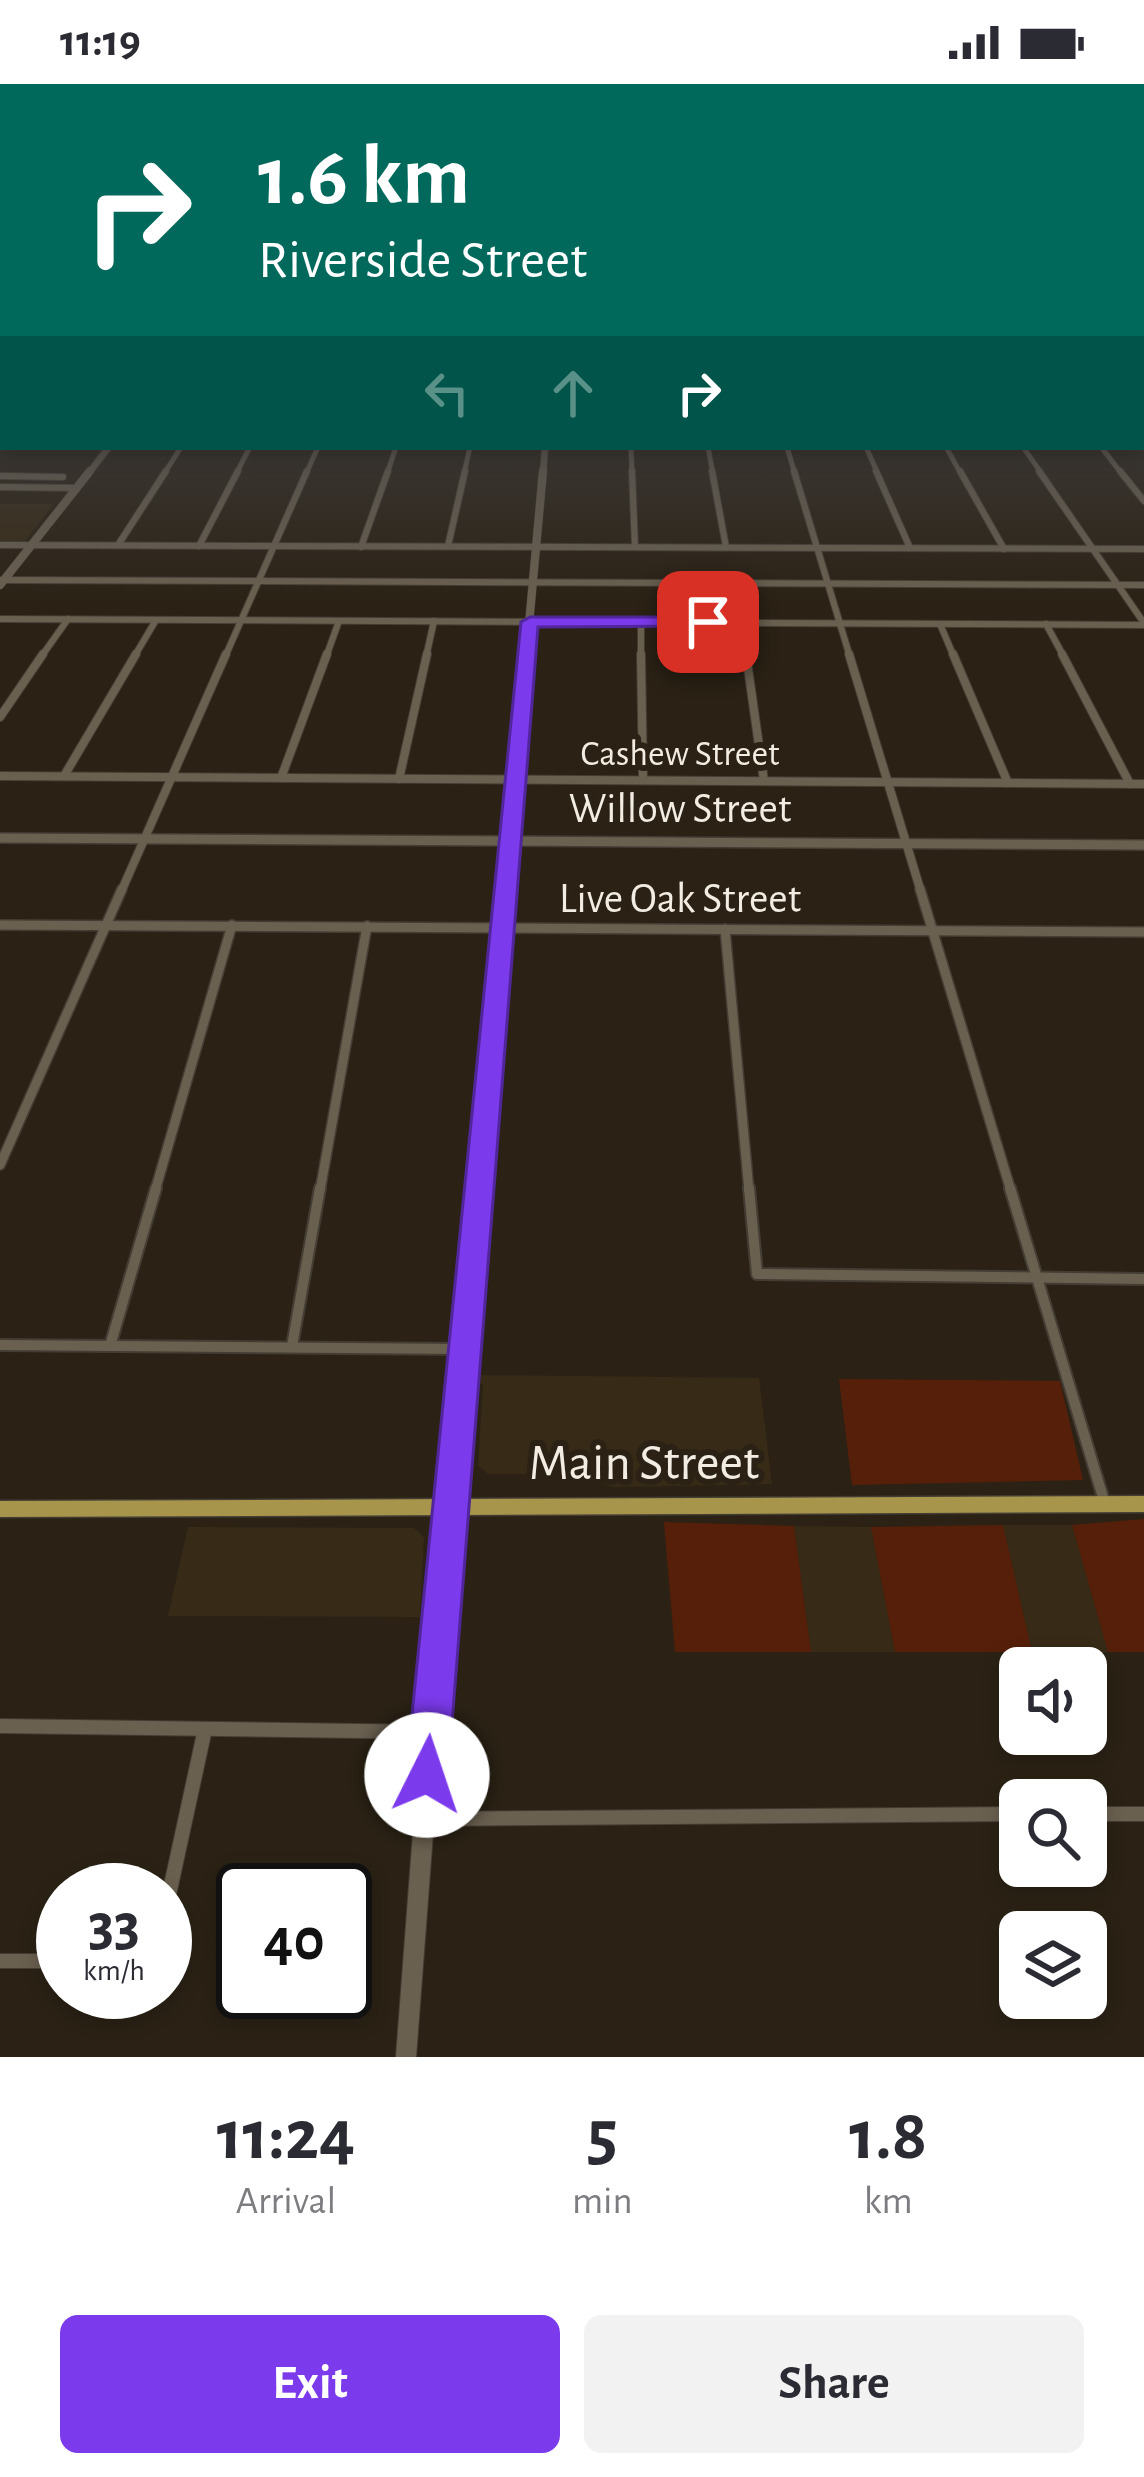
<!DOCTYPE html>
<style>
body{margin:0;font-family:"Alegreya Sans",sans-serif;background:#f2f2f3;color:#2b2b33;height:100vh;display:flex;flex-direction:column;font-size:45px;white-space:nowrap}
*{box-sizing:border-box;margin:0}
p{font-size:39px;color:#7c7c81}
.icon{flex:none;width:66px;height:66px;fill:none;stroke:currentColor;stroke-width:2;stroke-linecap:round;stroke-linejoin:round}
.map{position:relative;height:1973px;overflow:hidden}
.details{display:flex;flex-direction:column;background:#fff;flex:1}
.details>*{flex:none}
.top-card{position:absolute;left:0px;top:0px;width:1146px;height:366px;box-shadow:0 6px 18px #0003;background:#00695c;color:#fff;overflow:hidden}
.controls{position:absolute;left:999px;top:1563px;display:grid;gap:24px}
.controls a{display:grid;place-items:center;width:108px;height:108px;border-radius:18px;background:#fff;box-shadow:0 6px 18px #0003;font-size:60px}
.speed{position:absolute;left:36px;top:1779px;display:flex;gap:24px;font-size:60px;font-weight:700;text-align:center}
.speed>*{display:grid;place-content:center;width:156px;height:156px;border-radius:50%;background:#fff;box-shadow:0 6px 18px #0003;line-height:1}
.speed small{font-size:30px;font-weight:400}
.speed .limit{border:6px solid #111;border-radius:18px;background:#fff;color:#111}
.pin{position:absolute;display:grid;place-items:center;width:102px;height:102px;color:#fff;margin:-51px;border-radius:24px;box-shadow:0 6px 18px #0006}
.me{position:absolute;width:132px;margin:-66px;rotate:4deg;stroke-linejoin:round;filter:drop-shadow(0 0 9px #0008)}
.turn{display:flex;align-items:center;gap:42px;height:252px;padding:0 60px;font-size:54px}
.turn .icon{width:156px;height:156px;stroke-width:2.5}
.turn b{display:block;font-size:84px;line-height:102px}
.lanes{display:flex;align-items:center;height:114px;padding:0 60px;background:#0003;justify-content:center;gap:60px;direction:ltr}
.lanes .off{opacity:.35}
.eta{display:flex;justify-content:space-evenly;align-items:center;height:204px;text-align:center}
.eta b{font-size:72px;font-weight:600;line-height:84px}
.primary-button{display:flex;gap:24px;margin-top:auto;padding:24px 60px}
.primary-button a{flex:1;height:138px;border-radius:18px;background:#7c3aed;color:#fff;font-size:48px;font-weight:600;line-height:138px;text-align:center}
.primary-button a+a{background:#f2f2f3;color:#2b2b33}
.status{display:flex;justify-content:space-between;align-items:center;height:84px;padding:0 60px;background:#fff;direction:ltr}
.status svg{height:33px;fill:currentColor}
.map>svg:first-child{display:block}
.built{fill:#372b17}
.green{fill:#561f09}
.lines{fill:none;stroke-linecap:round;stroke-linejoin:round}
.minor-far5-casing{stroke:#443d34;stroke-width:6}
.minor-far4-casing{stroke:#443d34;stroke-width:8}
.minor-far3-casing{stroke:#443d34;stroke-width:10}
.minor-far2-casing{stroke:#443d34;stroke-width:12}
.minor-far1-casing{stroke:#443d34;stroke-width:14}
.minor-casing{stroke:#443d34;stroke-width:16}
.tertiary-far5-casing{stroke:#443d34;stroke-width:8}
.tertiary-far4-casing{stroke:#443d34;stroke-width:9}
.tertiary-far3-casing{stroke:#443d34;stroke-width:12}
.tertiary-far2-casing{stroke:#443d34;stroke-width:15}
.tertiary-far1-casing{stroke:#443d34;stroke-width:18}
.tertiary-casing{stroke:#443d34;stroke-width:22}
.primary-casing{stroke:#443d34;stroke-width:3}
.minor-far5{stroke:#6a6050;stroke-width:4.5}
.minor-far4{stroke:#6a6050;stroke-width:6}
.minor-far3{stroke:#6a6050;stroke-width:8}
.minor-far2{stroke:#6a6050;stroke-width:9}
.minor-far1{stroke:#6a6050;stroke-width:10}
.minor{stroke:#6a6050;stroke-width:14}
.tertiary-far5{stroke:#6a6050;stroke-width:6}
.tertiary-far4{stroke:#6a6050;stroke-width:8}
.tertiary-far3{stroke:#6a6050;stroke-width:9}
.tertiary-far2{stroke:#6a6050;stroke-width:12}
.tertiary-far1{stroke:#6a6050;stroke-width:15}
.tertiary{stroke:#6a6050;stroke-width:20}
.primary{fill:#a6954b;fill-rule:evenodd}
.route{fill:#7c3aed;stroke:#51269a;stroke-width:3}
.labels{text-anchor:middle;dominant-baseline:central;stroke-width:12;stroke-linejoin:round;paint-order:stroke}
.far-street-label{font-size:36px;fill:#f2ece3;stroke:#2b2215}
.street-label{font-size:42px;fill:#f2ece3;stroke:#2b2215}
.near-street-label{font-size:51px;fill:#f2ece3;stroke:#2b2215}
</style>
<div class="status"><b>11:19</b><svg viewBox="0 0 49 12"><path d="M0 12V9h3v3zM5 12V6h3v6zM10 12V3h3v9zM15 12V0h3v12zM26 1h20v11H26zM47 4h2v5h-2z"/></svg></div>
<div class="map">
<svg width="1144" height="1973" viewBox="0 0 1144 1973">
<rect width="100%" height="100%" fill="#2b2215"/>
<g class="built">
<polygon points="0,420 54,420 24,458 0,459"/>
<polygon points="473,1291 759,1294 772,1400 614,1403 556,1390 488,1390 478,1382 483,1301"/>
<polygon points="1003,1441 1072,1441 1108,1568 1032,1568"/>
<polygon points="794,1442 871,1443 895,1568 811,1568"/>
<polygon points="188,1443 414,1444 424,1454 420,1533 168,1532"/>
</g>
<g class="green">
<polygon points="839,1295 1060,1297 1083,1396 852,1401"/>
<polygon points="1144,1435 1144,1568 1108,1568 1072,1441"/>
<polygon points="664,1438 794,1442 811,1568 675,1568"/>
<polygon points="1003,1441 1032,1568 895,1568 871,1443"/>
</g>
<g class="lines">
<g class="minor-far5-casing">
<g id="minor-far5">
<polyline points="631,363 632,390"/>
<polyline points="708,363 713,390"/>
<polyline points="787,363 795,390"/>
<polyline points="866,363 878,390"/>
<polyline points="946,363 961,390"/>
<polyline points="1023,363 1042,390"/>
<polyline points="1101,363 1122,390"/>
<polyline points="164,390 181,363"/>
<polyline points="236,390 250,363"/>
<polyline points="306,390 318,363"/>
<polyline points="387,390 396,363"/>
<polyline points="464,390 470,363"/>
</g>
</g>
<g class="minor-far4-casing">
<g id="minor-far4">
<polyline points="632,387 635,463"/>
<polyline points="712,387 726,463"/>
<polyline points="794,387 850,573"/>
<polyline points="876,387 910,464"/>
<polyline points="960,387 1004,465"/>
<polyline points="1039,387 1144,539"/>
<polyline points="1120,387 1144,417"/>
<polyline points="0,392 63,393"/>
<polyline points="0,403 77,404"/>
<polyline points="0,461 1144,465"/>
<polyline points="118,461 166,387"/>
<polyline points="199,462 238,387"/>
<polyline points="448,462 465,387"/>
<polyline points="361,463 388,387"/>
<polyline points="0,496 1144,501"/>
<polyline points="0,535 1144,541"/>
<polyline points="641,538 641,573"/>
<polyline points="741,539 746,573"/>
<polyline points="940,540 954,573"/>
<polyline points="1046,540 1064,573"/>
<polyline points="41,573 68,535"/>
<polyline points="134,573 156,536"/>
<polyline points="225,573 307,387"/>
<polyline points="326,573 339,537"/>
<polyline points="426,573 434,537"/>
</g>
</g>
<g class="minor-far3-casing">
<g id="minor-far3">
<polyline points="641,570 643,696"/>
<polyline points="746,570 764,697"/>
<polyline points="849,570 921,808"/>
<polyline points="953,570 1008,699"/>
<polyline points="1062,570 1130,700"/>
<polyline points="0,633 43,570"/>
<polyline points="0,692 1144,700"/>
<polyline points="64,692 136,570"/>
<polyline points="281,694 327,570"/>
<polyline points="399,695 427,570"/>
<polyline points="121,808 226,570"/>
</g>
</g>
<g class="minor-far2-casing">
<g id="minor-far2">
<polyline points="920,805 1011,1107"/>
<polyline points="0,841 1144,848"/>
<polyline points="725,845 749,1107"/>
<polyline points="0,1081 122,805"/>
<polyline points="155,1107 232,841"/>
<polyline points="320,1107 367,842"/>
</g>
</g>
<g class="minor-far1-casing">
<g id="minor-far1">
<polyline points="749,1104 757,1190 1144,1195"/>
<polyline points="1010,1104 1105,1420"/>
<polyline points="0,1261 463,1265"/>
<polyline points="110,1262 156,1104"/>
<polyline points="292,1262 320,1104"/>
</g>
</g>
<g class="minor-casing">
<g id="minor">
<polyline points="0,1642 430,1648"/>
<polyline points="1086,1730 1144,1730"/>
<polyline points="425,1735 1020,1730"/>
<polyline points="165,1829 205,1645"/>
<polyline points="0,1877 63,1877"/>
</g>
</g>
<g class="tertiary-far5-casing">
<g id="tertiary-far5">
<polyline points="88,390 109,363"/>
<polyline points="543,390 545,363"/>
</g>
</g>
<g class="tertiary-far4-casing">
<g id="tertiary-far4">
<polyline points="0,501 90,387"/>
<polyline points="526,573 543,387"/>
</g>
</g>
<g class="tertiary-far3-casing">
<g id="tertiary-far3">
<polyline points="0,754 1144,761"/>
<polyline points="504,808 526,570"/>
</g>
</g>
<g class="tertiary-far2-casing">
<polyline id="tertiary-far2" points="477,1107 505,805"/>
</g>
<g class="tertiary-far1-casing">
<polyline id="tertiary-far1" points="443,1488 477,1104"/>
</g>
<g class="tertiary-casing">
<polyline id="tertiary" points="406,1973 443,1485"/>
</g>
<g class="primary-casing">
<polygon id="primary" points="1144,1412 1144,1428 0,1433 0,1417"/>
</g>
<use href="#minor-far5" class="minor-far5"/>
<use href="#minor-far4" class="minor-far4"/>
<use href="#minor-far3" class="minor-far3"/>
<use href="#minor-far2" class="minor-far2"/>
<use href="#minor-far1" class="minor-far1"/>
<use href="#minor" class="minor"/>
<use href="#tertiary-far5" class="tertiary-far5"/>
<use href="#tertiary-far4" class="tertiary-far4"/>
<use href="#tertiary-far3" class="tertiary-far3"/>
<use href="#tertiary-far2" class="tertiary-far2"/>
<use href="#tertiary-far1" class="tertiary-far1"/>
<use href="#tertiary" class="tertiary"/>
<use href="#primary" class="primary"/>
</g>
<linearGradient id="sky" x2="0" y2="1"><stop stop-color="#18130c"/><stop offset="0.47" stop-color="#444446"/><stop offset="1" stop-color="#444446" stop-opacity="0"/></linearGradient>
<rect width="1144" height="521" fill="url(#sky)"/>
<polygon class="route" points="708,533 717,538 714,542 538,543 448,1691 442,1705 427,1711 412,1705 406,1691 521,538 530,533"/>
<g class="labels">
<g class="far-street-label">
<text x="680" y="670">Cashew Street</text>
</g>
<g class="street-label">
<text x="680" y="725">Willow Street</text>
<text x="680" y="815">Live Oak Street</text>
</g>
<g class="near-street-label">
<text x="644" y="1379">Main Street</text>
</g>
</g>
</svg>
<div class="controls">
<a><svg class="icon" aria-label="sound" viewBox="0 0 24 24"><path d="M4 9h4l5-4v14l-5-4H4zM17 9q2 3 0 6"/></svg></a>
<a><svg class="icon" aria-label="search" viewBox="0 0 24 24"><circle cx="10" cy="10" r="6"/><path d="M15 15l6 6"/></svg></a>
<a><svg class="icon" aria-label="layers" viewBox="0 0 24 24"><path d="M12 4l9 5-9 5-9-5zM3 14l9 5 9-5"/></svg></a>
</div>
<div class="speed"><div>33<small>km/h</small></div><div class="limit">40</div></div>
<div class="pin" style="left:708px;top:538px;background:#d93025"><svg class="icon" aria-label="arrive" viewBox="0 0 24 24"><path d="M6 21V4h12l-3 4 3 4H6"/></svg></div>
<svg class="me" style="left:427px;top:1691px" viewBox="-20 -20 40 40"><circle r="19" fill="#fff"/><path d="M0-13L10 11 0 6-10 11z" fill="#7c3aed"/></svg>
<div class="top-card">
<div class="turn"><svg class="icon" aria-label="right" viewBox="0 0 24 24"><path d="M7 20v-9h11M14 6l5 5-5 5"/></svg><div><b>1.6 km</b>Riverside Street</div></div>
<div class="lanes"><svg class="icon off" aria-label="left" viewBox="0 0 24 24"><path d="M17 20v-9H6M10 6l-5 5 5 5"/></svg><svg class="icon off" aria-label="ahead" viewBox="0 0 24 24"><path d="M12 20V5M6 11l6-6 6 6"/></svg><svg class="icon" aria-label="right" viewBox="0 0 24 24"><path d="M7 20v-9h11M14 6l5 5-5 5"/></svg></div>
</div>
</div>
<section class="details">
<div class="eta">
<div><b>11:24</b><p>Arrival</p></div>
<div><b>5</b><p>min</p></div>
<div><b>1.8</b><p>km</p></div>
</div>
<div class="primary-button"><a>Exit</a><a>Share</a></div>
</section>
